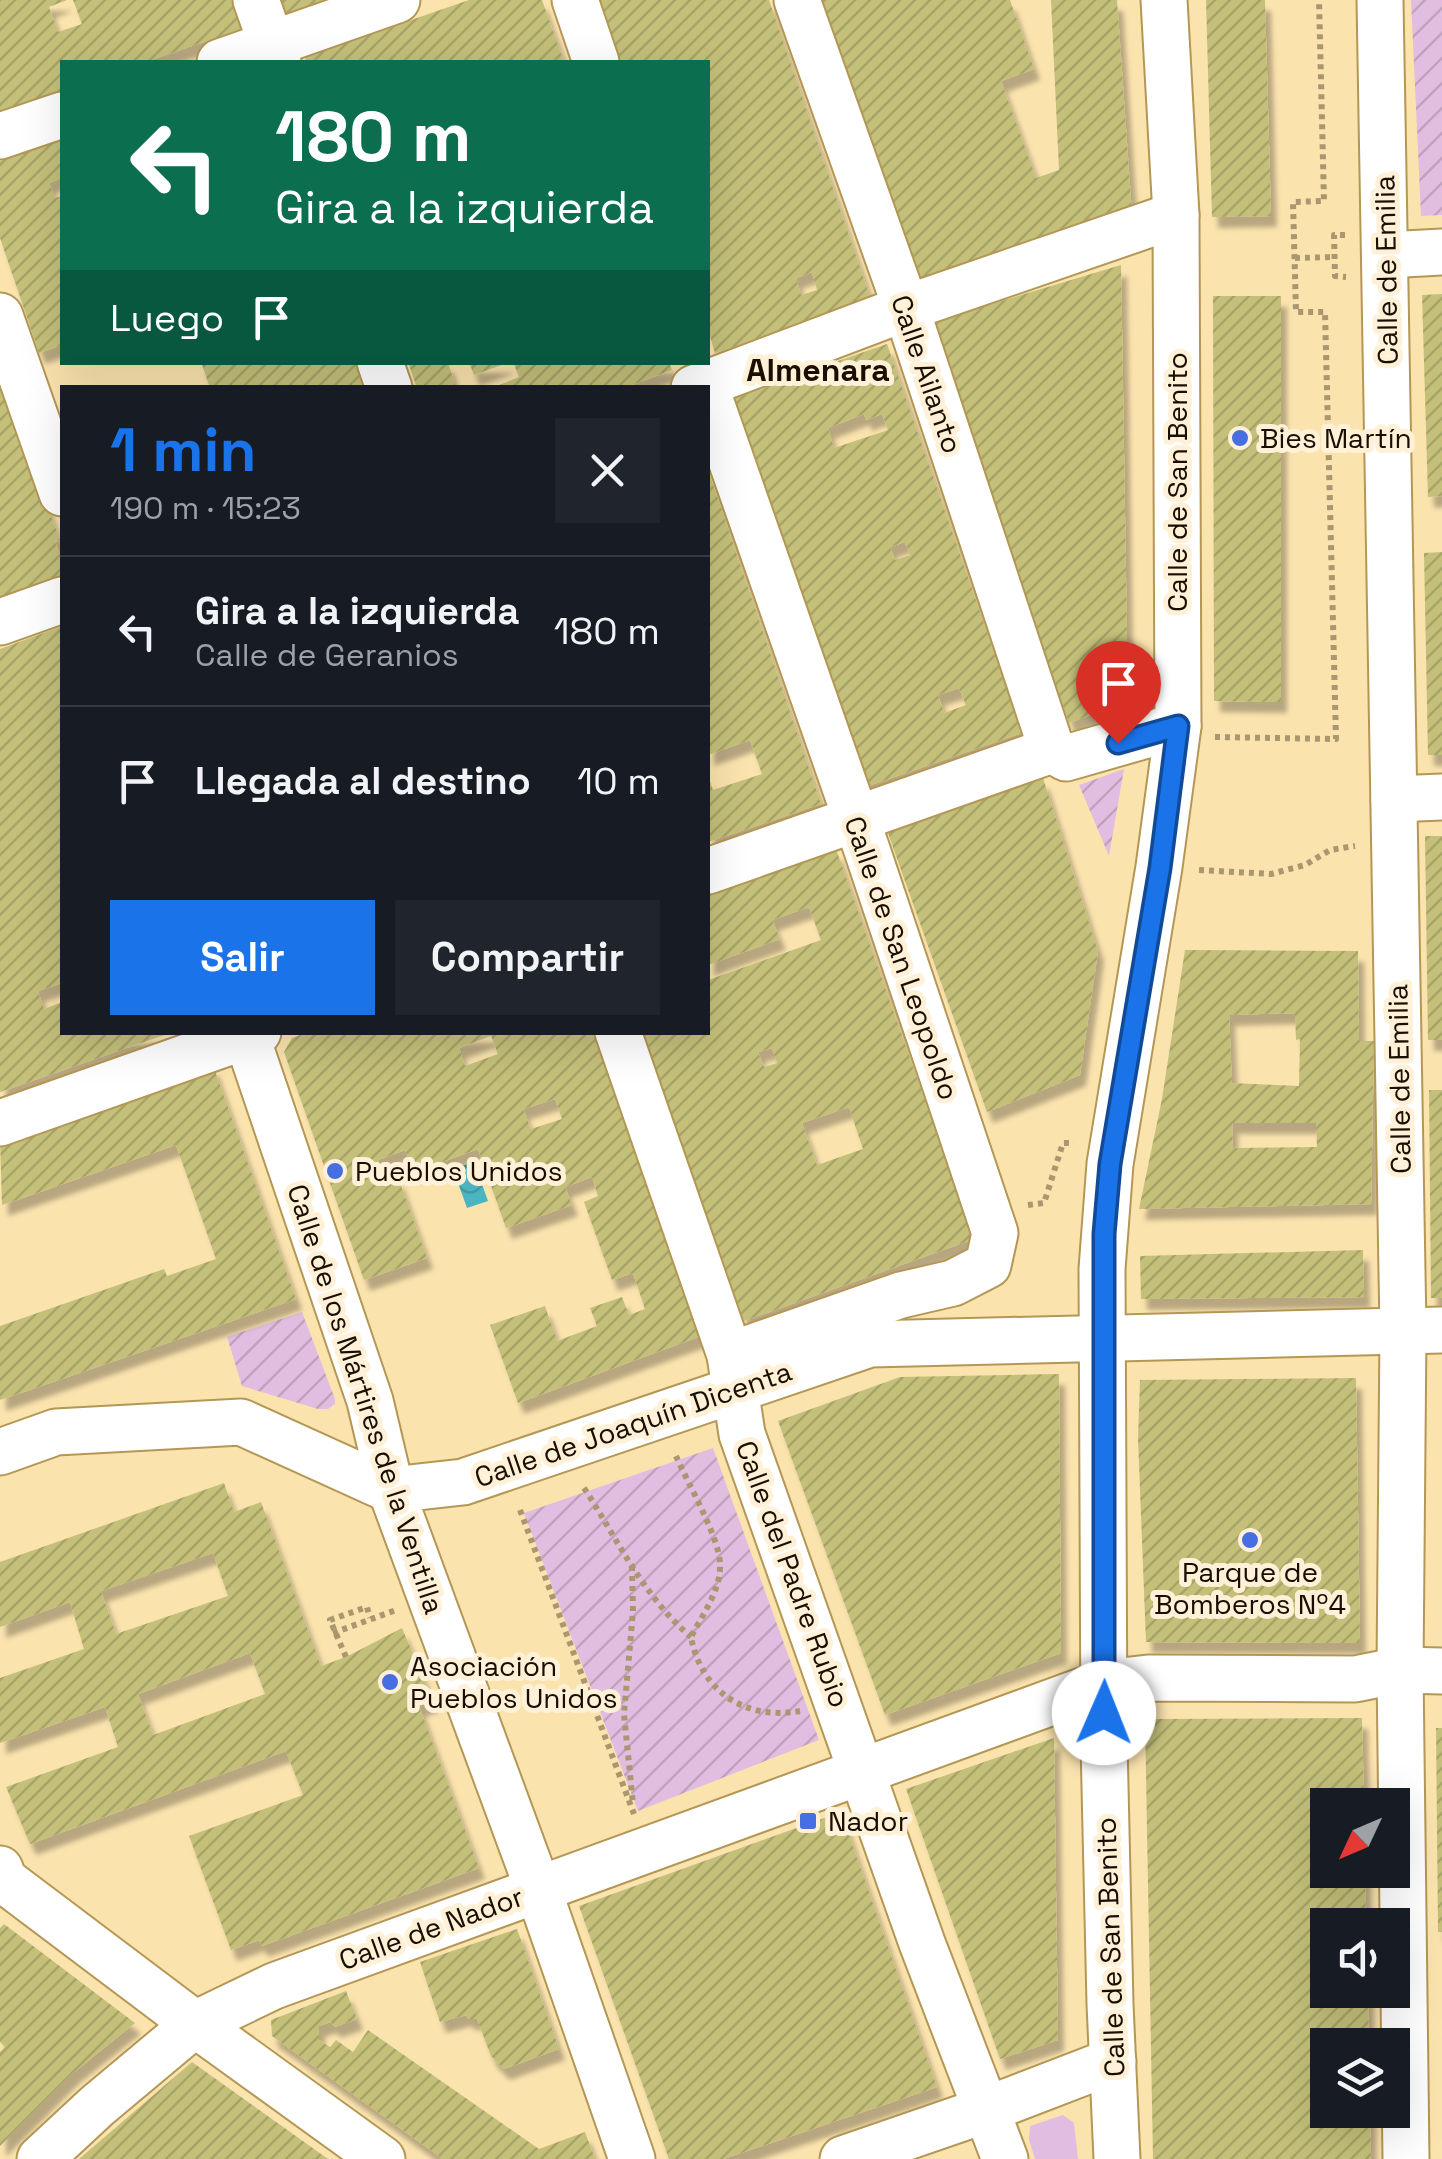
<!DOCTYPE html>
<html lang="es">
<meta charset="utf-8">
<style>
body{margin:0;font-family:"Space Grotesk",sans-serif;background:#20242c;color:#f1f3f6;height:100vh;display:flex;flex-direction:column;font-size:38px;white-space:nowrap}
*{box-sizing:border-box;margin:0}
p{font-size:32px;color:#9ea1a6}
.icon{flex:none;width:55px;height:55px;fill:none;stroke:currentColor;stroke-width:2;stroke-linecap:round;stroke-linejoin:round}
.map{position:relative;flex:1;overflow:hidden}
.sheet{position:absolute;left:60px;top:385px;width:650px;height:650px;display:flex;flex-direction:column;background:#171b24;border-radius:0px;box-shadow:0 10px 40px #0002}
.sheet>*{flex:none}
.hud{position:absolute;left:60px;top:60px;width:650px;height:305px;border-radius:0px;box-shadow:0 10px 40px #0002;background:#0b6e4f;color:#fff;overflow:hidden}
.needle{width:65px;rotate:226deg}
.fabs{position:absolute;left:1310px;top:1788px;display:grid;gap:20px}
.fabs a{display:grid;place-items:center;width:100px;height:100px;border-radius:0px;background:#171b24;box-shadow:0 10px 40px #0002;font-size:50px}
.pin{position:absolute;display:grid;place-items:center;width:85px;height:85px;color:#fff;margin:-102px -42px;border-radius:50% 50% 50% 0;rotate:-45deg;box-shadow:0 0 10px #0007}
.pin .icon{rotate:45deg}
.me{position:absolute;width:110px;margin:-55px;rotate:1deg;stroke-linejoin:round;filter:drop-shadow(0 0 8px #0008)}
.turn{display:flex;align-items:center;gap:35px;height:210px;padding:0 50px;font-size:45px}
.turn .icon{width:130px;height:130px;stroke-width:2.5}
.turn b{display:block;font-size:70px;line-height:85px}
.then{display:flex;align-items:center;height:95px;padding:0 50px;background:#0003;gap:20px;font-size:38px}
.round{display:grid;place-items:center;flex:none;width:105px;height:105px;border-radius:0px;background:#20242c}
.summary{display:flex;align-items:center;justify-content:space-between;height:170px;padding:0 50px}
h1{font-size:60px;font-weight:700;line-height:75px;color:#1a73e8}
.primary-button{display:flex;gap:20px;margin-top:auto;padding:20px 50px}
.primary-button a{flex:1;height:115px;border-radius:0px;background:#1a73e8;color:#fff;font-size:40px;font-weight:700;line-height:115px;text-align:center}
.primary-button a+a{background:#20242c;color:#f1f3f6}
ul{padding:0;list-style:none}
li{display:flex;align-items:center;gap:30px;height:150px;padding:0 50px;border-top:2px solid #363941}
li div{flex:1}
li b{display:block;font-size:38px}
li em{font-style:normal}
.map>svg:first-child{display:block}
.park{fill:#e1bee1}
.garden{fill:url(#garden-furrows)}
.water{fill:url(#water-waves)}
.building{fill:url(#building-hatch);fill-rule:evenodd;filter:url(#shadow)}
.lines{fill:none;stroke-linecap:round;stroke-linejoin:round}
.minor-casing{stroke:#b49755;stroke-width:49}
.path{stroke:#aa9770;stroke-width:6;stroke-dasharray:5 5;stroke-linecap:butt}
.minor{stroke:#fff;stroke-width:45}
.route-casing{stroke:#114b97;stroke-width:25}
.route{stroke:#1a73e8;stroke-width:18}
.poi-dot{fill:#476fe2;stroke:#fef1d7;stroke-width:4}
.labels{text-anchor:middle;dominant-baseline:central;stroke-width:10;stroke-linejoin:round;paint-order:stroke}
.street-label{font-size:28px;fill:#190e00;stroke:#fef1d7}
.poi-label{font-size:28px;fill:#190e00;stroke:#fef1d7;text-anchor:start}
.quarter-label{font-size:32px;font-weight:bold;fill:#190e00;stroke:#fef1d7}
</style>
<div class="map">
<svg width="1442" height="2159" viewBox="0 0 1442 2159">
<defs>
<pattern id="garden-furrows" width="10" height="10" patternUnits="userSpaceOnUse" patternTransform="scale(2.5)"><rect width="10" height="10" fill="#e1bee1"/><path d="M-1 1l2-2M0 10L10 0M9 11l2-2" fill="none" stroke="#c0a2bf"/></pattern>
<pattern id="water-waves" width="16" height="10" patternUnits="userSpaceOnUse" patternTransform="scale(2.5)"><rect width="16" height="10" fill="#4ab5c1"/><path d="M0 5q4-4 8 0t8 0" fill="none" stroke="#409aa4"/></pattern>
<pattern id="building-hatch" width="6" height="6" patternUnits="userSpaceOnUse" patternTransform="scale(2.5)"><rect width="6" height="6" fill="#c4c07a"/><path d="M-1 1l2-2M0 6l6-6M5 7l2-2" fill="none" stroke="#a8a468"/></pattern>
<filter id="shadow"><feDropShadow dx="6" dy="11" stdDeviation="2.5" flood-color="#0004"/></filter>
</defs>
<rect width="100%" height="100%" fill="#fbe3ae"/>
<polygon class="park" points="1063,2115 1074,2123 1078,2159 1035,2159 1029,2140 1030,2126"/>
<g class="garden">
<polygon points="1411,0 1442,0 1442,215 1421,216"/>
<polygon points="1124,769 1109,856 1079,785"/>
<polygon points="302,1312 335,1399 335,1404 328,1409 318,1409 242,1386 227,1337"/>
<polygon points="713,1448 819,1740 638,1811 524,1513"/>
</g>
<polygon class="water" points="474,1162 488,1201 467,1208 453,1169"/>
<g class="building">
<polygon points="0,0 67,0 49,7 58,32 82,24 73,0 235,0 245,28 145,62 62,62 62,92 0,115"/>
<polygon points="280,0 331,0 285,17"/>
<polygon points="469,0 542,0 564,62 304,62 307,56"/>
<path d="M595,0H769L871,300L715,353L708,330V62H617ZM812,272L817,290L801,295L796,278Z"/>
<polygon points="816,0 1010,0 1034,69 1001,81 1036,178 1059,170 1051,0 1117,0 1132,214 916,284"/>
<polygon points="1206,0 1265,0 1271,216 1212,217"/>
<polygon points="62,140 62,178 49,183 55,198 62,196 62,345 39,353 0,238 0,161"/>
<polygon points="1121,265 1128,701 1069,723 928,323"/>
<polygon points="1442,294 1442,496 1428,497 1422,295"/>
<polygon points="1213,296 1281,296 1281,702 1214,701"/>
<path d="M887,344L1022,733L865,787L730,398ZM864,414L866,420L882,414L888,430L834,448L828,428ZM905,542L910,555L895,560L890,547ZM959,688L966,705L944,713L938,695Z"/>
<polygon points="201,362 358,362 368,388 210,388"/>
<polygon points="408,362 448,362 456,388 417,388"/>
<polygon points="469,362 507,362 507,363 474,375"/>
<polygon points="513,362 669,362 672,370 624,388 492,388 519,377"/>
<polygon points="0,377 60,540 55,542 62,560 62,580 0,602"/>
<polygon points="708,469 821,804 708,842 708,775 713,790 762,774 750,740 708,755"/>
<polygon points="1442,552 1442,755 1428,755 1424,553"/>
<polygon points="62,626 62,983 38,991 44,1009 62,1002 62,1032 170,1033 0,1092 0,649"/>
<polygon points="1043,778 1098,951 1080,1075 987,1112 888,833"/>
<polygon points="1425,836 1442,836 1442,1040 1428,1040"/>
<path d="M836,849L974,1239L744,1321L642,1032H708V980L821,940L809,907L772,920L780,939L708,965V892ZM772,1048L777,1063L764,1067L758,1052ZM849,1107L863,1149L817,1165L802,1123Z"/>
<path d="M1185,950L1358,951L1359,1041H1374L1371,1204L1139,1209L1162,1099ZM1295,1013L1296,1040L1300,1039L1299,1086L1232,1083L1229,1015ZM1232,1123H1316L1317,1147L1233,1148Z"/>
<path d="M308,1032H594L701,1336L518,1403L490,1325L545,1306L557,1341L597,1326L590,1308L622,1297L629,1315L645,1309L633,1273L612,1280L584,1202L598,1196L592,1177L565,1187L572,1205L506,1228L478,1149L414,1172L405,1150L378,1160L386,1181L398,1177L427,1258L364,1280L284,1052L292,1038ZM491,1036L498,1054L465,1066L459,1048ZM555,1099L562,1119L531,1129L523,1109Z"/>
<polygon points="213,1065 296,1299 0,1400 0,1326 164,1269 167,1276 216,1259 176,1145 2,1205 0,1140"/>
<polygon points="1429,1090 1442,1090 1442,1298 1431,1298"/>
<polygon points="1363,1250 1364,1297 1141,1299 1140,1256"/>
<polygon points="1059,1374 1061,1653 885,1715 778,1421 900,1377"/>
<polygon points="1356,1378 1360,1643 1146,1642 1138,1439 1140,1380"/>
<path d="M224,1483L234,1512L261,1502L321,1666L346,1657L402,1628L433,1701L419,1706L479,1868L262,1946L259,1940L231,1950L189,1836L303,1795L286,1751L30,1844L6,1787L118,1747L105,1707L0,1743V1678L84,1649L70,1602L0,1627V1562ZM213,1553L228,1596L116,1634L101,1591ZM250,1653L265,1694L153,1735L138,1694Z"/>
<polygon points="1362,1718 1364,1805 1328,1805 1328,1870 1365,1870 1366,1925 1328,1925 1328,1990 1368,1990 1369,2045 1328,2045 1328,2110 1370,2110 1371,2159 1153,2159 1145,1719"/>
<polygon points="1436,1728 1442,1728 1442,1932 1438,1932"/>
<polygon points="1054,1738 1058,2040 1000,2059 906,1789"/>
<polygon points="841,1812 937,2087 723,2159 669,2159 579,1906"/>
<polygon points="4,1924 135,2023 74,2072 0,2146 0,2052 5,2047 0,2042 0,1928"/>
<polygon points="517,1929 559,2049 504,2069 491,2056 477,2019 468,2019 466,2015 440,2022 420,1962"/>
<polygon points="346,1991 357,2019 335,2027 331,2022 319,2026 319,2040 330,2047 336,2040 353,2052 368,2030 539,2149 585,2132 595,2159 443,2159 272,2036 271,2020"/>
<polygon points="192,2062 328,2159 79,2159"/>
</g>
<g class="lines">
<g class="minor-casing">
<g id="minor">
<polyline points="256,0 278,62"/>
<polyline points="575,0 596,62"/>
<polyline points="797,0 906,308 1052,750"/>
<polyline points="1380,0 1403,1330 1400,1670 1406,2159"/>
<polyline points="220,62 397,0"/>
<polyline points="0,136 62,115"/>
<polyline points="1386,255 1442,252"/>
<polyline points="0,316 62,493"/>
<polyline points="380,362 389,388"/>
<polyline points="694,388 906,308 1176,215"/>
<polyline points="708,394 867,850 995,1233 988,1265 953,1283 901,1295 730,1355"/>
<polyline points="0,622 62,600"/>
<polyline points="1052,750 1066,758 1178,726"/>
<polyline points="1394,799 1442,797"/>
<polyline points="708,871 1052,750"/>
<polyline points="245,1032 370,1401 391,1490 538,1889 632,2159"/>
<polyline points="618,1032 730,1355 742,1434 922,1943 1005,2159"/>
<polyline points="0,1123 258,1032"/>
<polyline points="0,1452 56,1432 241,1422 391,1490 463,1482 870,1344 1442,1330"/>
<polyline points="0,1869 4,1880 195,2024 382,2159"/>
<polyline points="40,2159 97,2106 195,2024 274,1986 1104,1683 1148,1678 1355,1679 1400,1670 1442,1671"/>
<polyline points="843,2159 988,2109 1113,2061"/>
<polyline points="1117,2159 1110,2004 1104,1743 1102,1269 1110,1164 1159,867 1178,726 1176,215 1164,0"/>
</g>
</g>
<g class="path">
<polyline points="1345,235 1334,235 1335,276 1346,277"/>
<polyline points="1295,258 1335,257"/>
<polyline points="1215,737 1336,739 1325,312 1296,312 1293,202 1324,201 1319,0"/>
<polyline points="1199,870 1271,874 1305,865 1330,850 1355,846"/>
<polyline points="1028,1205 1044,1203 1063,1143 1074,1143"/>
<path d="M676,1456C687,1482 720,1538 720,1565C721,1589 702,1616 691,1637C701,1691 745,1721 800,1711"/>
<path d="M584,1488C618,1540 643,1596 691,1637"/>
<polyline points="520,1510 634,1814"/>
<polyline points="632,1566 633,1611 624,1714 633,1804"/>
<polyline points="333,1633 396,1610"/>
<polyline points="346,1657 330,1620 367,1607 370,1618"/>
</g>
<use href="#minor" class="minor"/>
</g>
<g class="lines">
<g class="route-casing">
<polyline id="route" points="1104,1713 1104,1234 1110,1164 1160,868 1178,726 1118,743"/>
</g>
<use href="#route" class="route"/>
</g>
<g class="poi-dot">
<circle cx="1240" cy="438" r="10"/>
<circle cx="335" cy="1171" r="10"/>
<circle cx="1250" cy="1540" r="10"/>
<circle cx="390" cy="1682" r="10"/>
<rect x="798" y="1811" width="20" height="20" rx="5"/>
</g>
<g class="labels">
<g class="street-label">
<text transform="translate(1386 270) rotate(-91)">Calle de Emilia</text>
<text transform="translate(927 374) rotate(71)">Calle Ailanto</text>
<text transform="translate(1177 482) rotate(-90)">Calle de San Benito</text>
<text transform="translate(902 958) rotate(71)">Calle de San Leopoldo</text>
<text transform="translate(1399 1079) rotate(-91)">Calle de Emilia</text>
<text transform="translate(366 1399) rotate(72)">Calle de los Mártires de la Ventilla</text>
<text transform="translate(633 1424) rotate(-19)">Calle de Joaquín Dicenta</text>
<text transform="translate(793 1574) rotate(70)">Calle del Padre Rubio</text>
<text transform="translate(431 1928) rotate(-20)">Calle de Nador</text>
<text transform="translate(1110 1947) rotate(-92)">Calle de San Benito</text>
</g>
<g class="poi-label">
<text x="1260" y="438">Bies Martín</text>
<text x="355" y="1171">Pueblos Unidos</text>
<text x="1250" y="1572" text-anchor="middle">Parque de<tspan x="1250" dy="32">Bomberos Nº4</tspan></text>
<text x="410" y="1666">Asociación<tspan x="410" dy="32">Pueblos Unidos</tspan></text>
<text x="828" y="1821">Nador</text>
</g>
<g class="quarter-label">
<text x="818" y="370">Almenara</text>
</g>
</g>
</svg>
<div class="fabs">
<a><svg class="needle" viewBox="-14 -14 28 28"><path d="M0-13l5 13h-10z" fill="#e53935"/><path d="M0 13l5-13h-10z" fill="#9ea1a6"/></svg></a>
<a><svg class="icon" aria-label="sound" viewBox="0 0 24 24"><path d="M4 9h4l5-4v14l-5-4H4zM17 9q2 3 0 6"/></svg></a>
<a><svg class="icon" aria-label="layers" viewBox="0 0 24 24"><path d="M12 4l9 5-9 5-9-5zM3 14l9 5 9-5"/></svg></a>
</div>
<div class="pin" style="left:1118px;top:743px;background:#d93025"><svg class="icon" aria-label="arrive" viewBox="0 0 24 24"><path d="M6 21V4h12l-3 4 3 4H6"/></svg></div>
<svg class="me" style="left:1104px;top:1713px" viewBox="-20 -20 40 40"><circle r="19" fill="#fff"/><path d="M0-13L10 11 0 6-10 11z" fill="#1a73e8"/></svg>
<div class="hud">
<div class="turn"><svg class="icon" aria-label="left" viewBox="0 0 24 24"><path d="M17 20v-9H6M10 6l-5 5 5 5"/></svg><div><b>180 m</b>Gira a la izquierda</div></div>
<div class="then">Luego<svg class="icon" aria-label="arrive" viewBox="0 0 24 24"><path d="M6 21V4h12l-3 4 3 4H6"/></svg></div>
</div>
<section class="sheet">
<div class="summary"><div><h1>1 min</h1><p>190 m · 15:23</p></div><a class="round"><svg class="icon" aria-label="close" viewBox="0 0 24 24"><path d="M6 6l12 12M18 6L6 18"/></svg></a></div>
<ul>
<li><svg class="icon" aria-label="left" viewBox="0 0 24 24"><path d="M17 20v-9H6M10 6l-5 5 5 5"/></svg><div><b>Gira a la izquierda</b><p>Calle de Geranios</p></div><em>180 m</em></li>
<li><svg class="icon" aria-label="arrive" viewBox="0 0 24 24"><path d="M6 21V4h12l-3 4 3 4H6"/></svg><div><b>Llegada al destino</b></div><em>10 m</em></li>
</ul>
<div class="primary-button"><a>Salir</a><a>Compartir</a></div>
</section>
</div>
